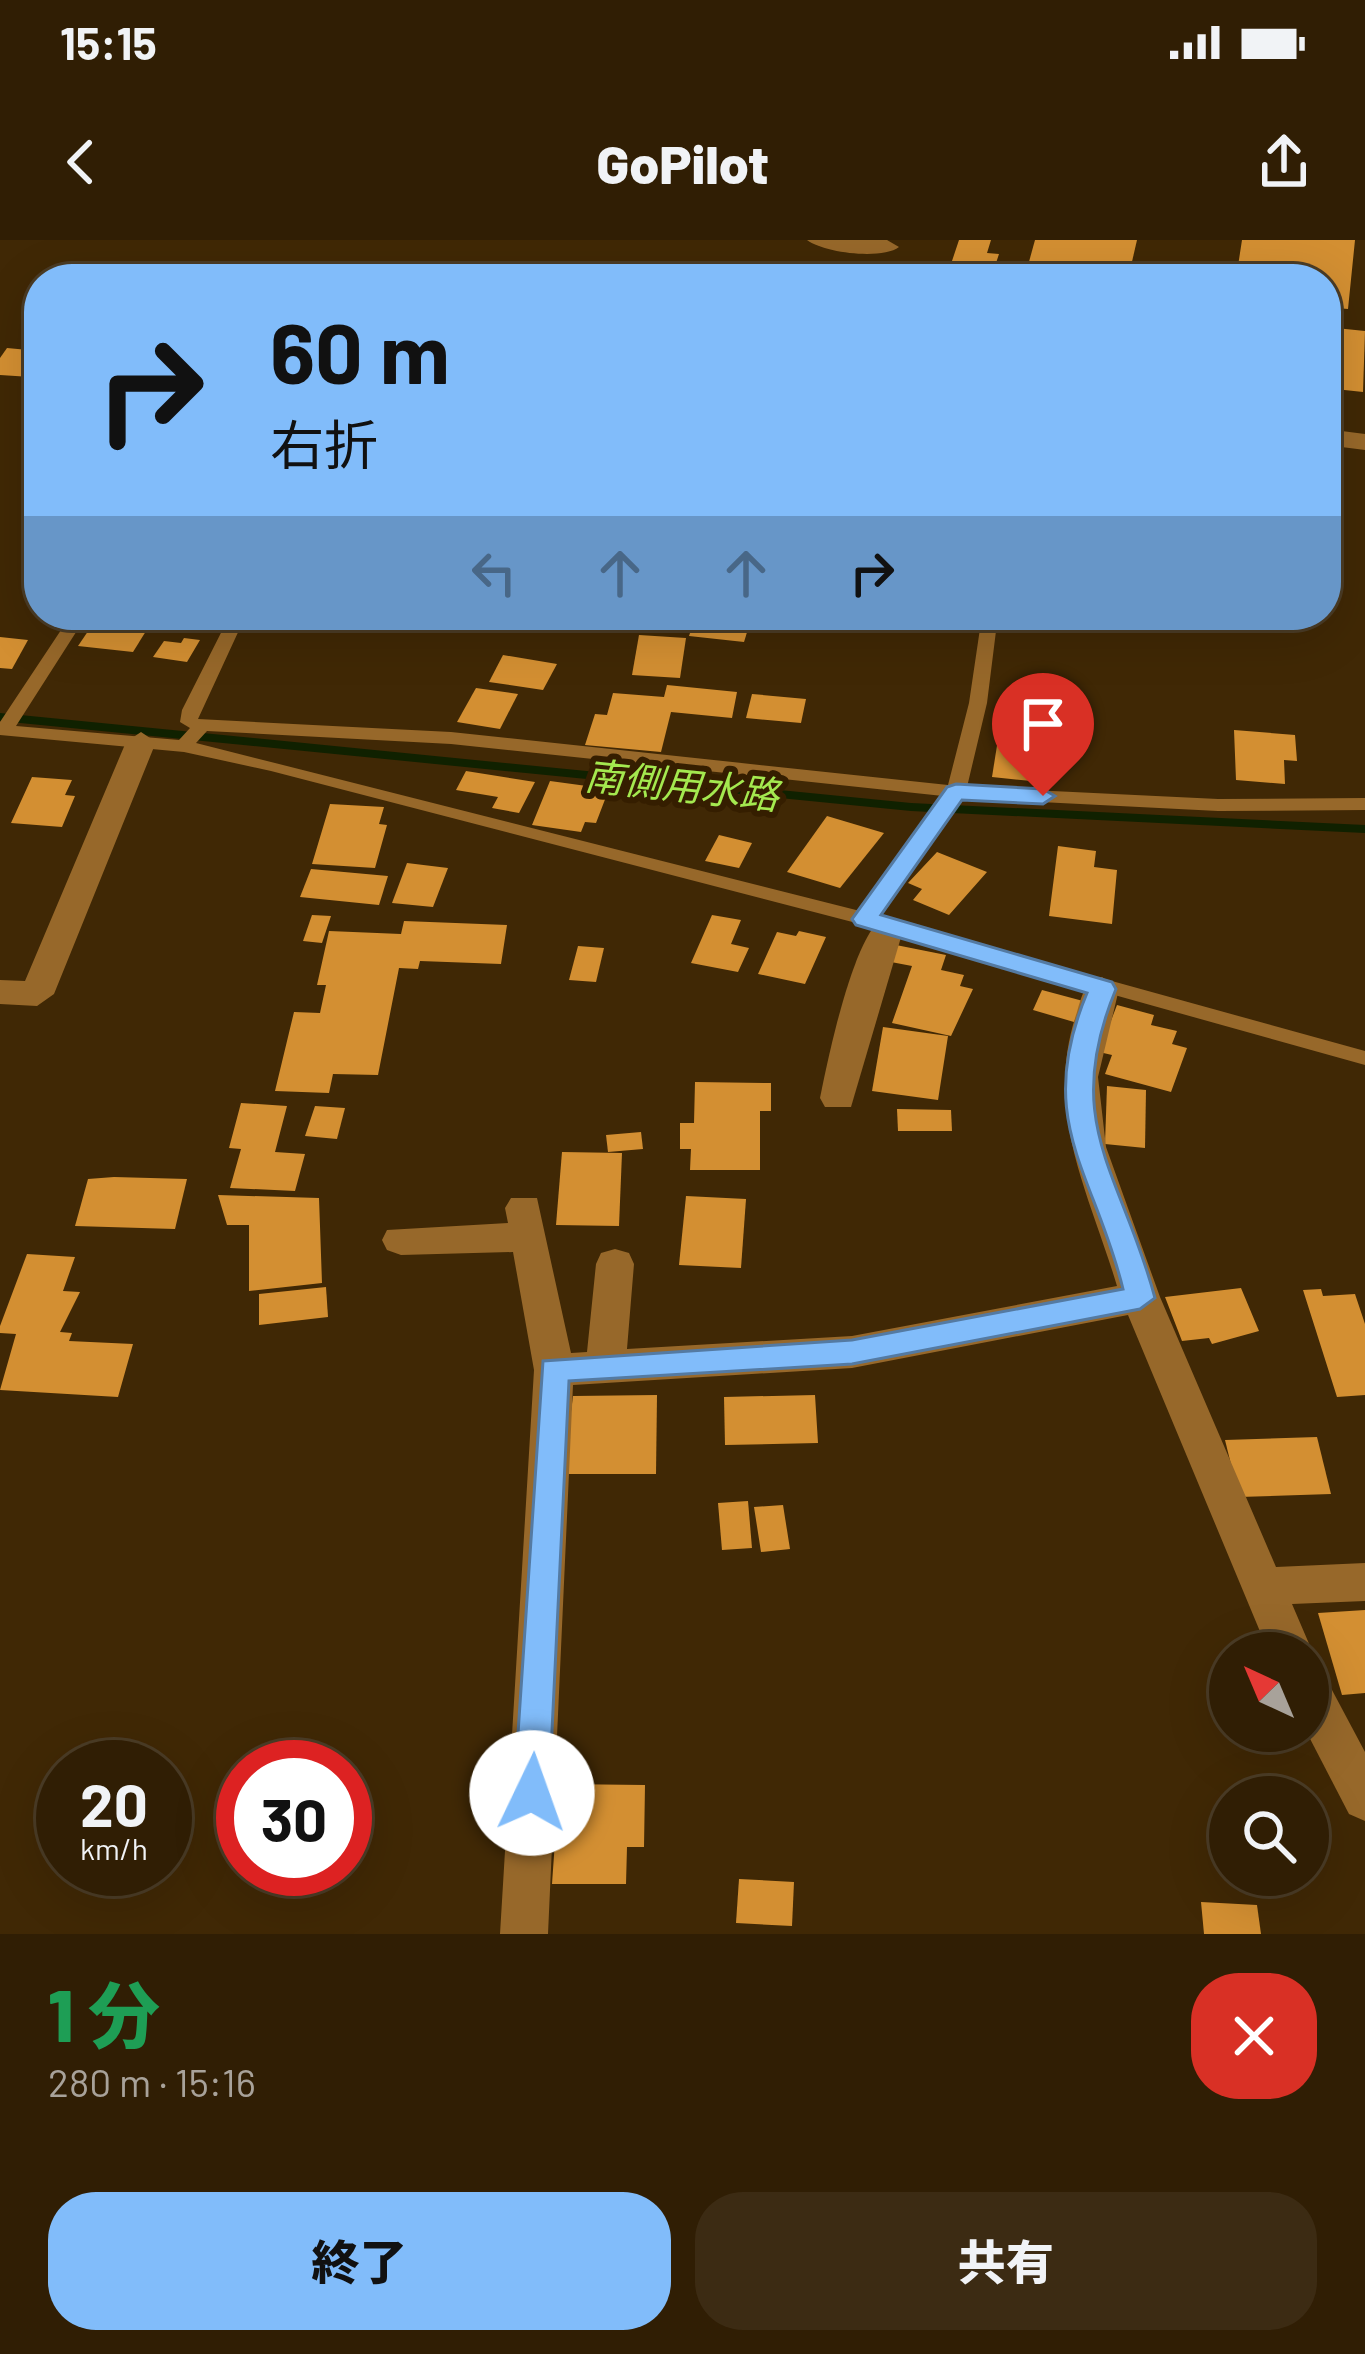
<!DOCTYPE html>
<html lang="ja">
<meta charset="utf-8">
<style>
body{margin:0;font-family:Barlow,"Noto Sans JP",sans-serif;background:#3c2b13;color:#f1f3f6;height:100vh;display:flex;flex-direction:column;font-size:45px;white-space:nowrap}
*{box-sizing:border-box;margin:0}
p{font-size:39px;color:#a8a29a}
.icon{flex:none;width:66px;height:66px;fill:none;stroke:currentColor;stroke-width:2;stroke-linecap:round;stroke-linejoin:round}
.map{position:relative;height:1694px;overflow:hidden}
.drawer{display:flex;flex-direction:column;background:#301e04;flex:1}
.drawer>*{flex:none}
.top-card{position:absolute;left:24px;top:24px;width:1317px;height:366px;border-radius:48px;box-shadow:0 12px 48px #0002,0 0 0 3px #4b3c26;background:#81bcfa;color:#111;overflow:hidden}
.needle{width:78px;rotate:316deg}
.buttons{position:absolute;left:1209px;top:1392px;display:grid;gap:24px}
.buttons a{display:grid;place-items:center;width:120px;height:120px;border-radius:50%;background:#301e04;box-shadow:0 12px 48px #0002,0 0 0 3px #4b3c26;font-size:60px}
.speed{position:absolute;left:36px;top:1500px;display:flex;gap:24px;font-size:60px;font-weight:700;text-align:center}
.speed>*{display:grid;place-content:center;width:156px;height:156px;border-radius:50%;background:#301e04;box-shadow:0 12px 48px #0002,0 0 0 3px #4b3c26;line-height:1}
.speed small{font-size:30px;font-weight:400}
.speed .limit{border:18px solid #d22;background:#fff;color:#111}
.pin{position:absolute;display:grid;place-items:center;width:102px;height:102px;color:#fff;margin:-123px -51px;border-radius:50% 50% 50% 0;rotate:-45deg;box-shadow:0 0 12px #0007}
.pin .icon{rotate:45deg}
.me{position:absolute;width:132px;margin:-66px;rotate:3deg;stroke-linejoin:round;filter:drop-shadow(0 0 9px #0008)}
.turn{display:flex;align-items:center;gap:42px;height:252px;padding:0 48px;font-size:54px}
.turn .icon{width:156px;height:156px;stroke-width:2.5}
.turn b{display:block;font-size:84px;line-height:102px}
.lanes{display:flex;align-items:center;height:114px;padding:0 48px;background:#0003;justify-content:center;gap:60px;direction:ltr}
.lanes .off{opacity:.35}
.round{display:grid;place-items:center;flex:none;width:126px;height:126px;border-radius:48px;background:#3c2b13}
.summary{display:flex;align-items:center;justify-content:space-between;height:204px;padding:0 48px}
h1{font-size:72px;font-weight:800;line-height:90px;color:#1e9e55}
.cta{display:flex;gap:24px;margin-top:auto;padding:24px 48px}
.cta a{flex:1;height:138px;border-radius:48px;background:#81bcfa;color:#111;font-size:48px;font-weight:800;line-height:138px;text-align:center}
.cta a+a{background:#3c2b13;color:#f1f3f6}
.status{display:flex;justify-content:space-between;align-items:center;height:84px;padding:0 60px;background:#301e04;direction:ltr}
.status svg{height:33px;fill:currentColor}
header{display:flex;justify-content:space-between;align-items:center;height:156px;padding:0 48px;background:#301e04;font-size:54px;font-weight:800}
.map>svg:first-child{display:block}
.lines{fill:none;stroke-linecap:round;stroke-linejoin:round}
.stream{fill:#102100;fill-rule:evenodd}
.building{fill:#d38f32}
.lane{fill:#97682a;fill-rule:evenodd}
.street{fill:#97682a;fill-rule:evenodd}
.route{fill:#81bcfa;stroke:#547aa2;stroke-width:3}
.labels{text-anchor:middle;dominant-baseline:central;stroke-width:12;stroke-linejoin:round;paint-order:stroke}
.water-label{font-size:39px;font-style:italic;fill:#a4e94f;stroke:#351e00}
</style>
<div class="status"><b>15:15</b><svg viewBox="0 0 49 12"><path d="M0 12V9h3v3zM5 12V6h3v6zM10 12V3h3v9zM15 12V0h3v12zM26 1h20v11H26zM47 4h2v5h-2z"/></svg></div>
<header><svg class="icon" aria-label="back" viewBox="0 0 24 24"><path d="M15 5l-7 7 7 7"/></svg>GoPilot<svg class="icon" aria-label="share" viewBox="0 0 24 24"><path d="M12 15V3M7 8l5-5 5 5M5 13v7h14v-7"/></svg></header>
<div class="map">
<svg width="1365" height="1694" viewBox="0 0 1365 1694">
<rect width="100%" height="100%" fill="#402805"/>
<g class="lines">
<polygon class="stream" points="0,473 911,563 1365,585 1365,593 911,571 0,481"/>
</g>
<g class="building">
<polygon points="959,0 991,0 987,13 999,14 994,29 951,24"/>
<polygon points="1035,0 1137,0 1128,39 1027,29"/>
<polygon points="1242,0 1355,0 1348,69 1326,67 1326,39 1236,39"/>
<polygon points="1326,87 1365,91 1363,152 1326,148"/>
<polygon points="7,108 39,111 39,125 31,137 0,135 0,118"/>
<polygon points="99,375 156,375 133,412 78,406"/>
<polygon points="696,375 746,375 752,376 744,402 689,396"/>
<polygon points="639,395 686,398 680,438 632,435"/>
<polygon points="0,397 28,400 12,429 0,428"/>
<polygon points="184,398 200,400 187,422 153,417 164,401 181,403"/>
<polygon points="503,415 557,424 543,450 489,442"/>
<polygon points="667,445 737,452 732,478 671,472 661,512 585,505 595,474 607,475 613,453 664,457"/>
<polygon points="476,448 518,454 500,489 457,482"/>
<polygon points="752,454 806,459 801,483 746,478"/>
<polygon points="1007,459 1045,463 1042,484 1004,480"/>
<polygon points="1234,490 1295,495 1297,521 1284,520 1285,544 1236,540"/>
<polygon points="999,493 1041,497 1041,542 992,537"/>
<polygon points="466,531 535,542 519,573 492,568 498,557 456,550"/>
<polygon points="32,537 72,540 65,555 75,556 62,587 11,583"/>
<polygon points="550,541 609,549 596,583 585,582 581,592 532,585"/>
<polygon points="330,564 384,567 379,584 387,585 375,628 312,624"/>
<polygon points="827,576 884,593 840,648 787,632"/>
<polygon points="719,595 752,603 739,628 705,621"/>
<polygon points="1058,606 1096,611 1094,627 1117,630 1112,684 1049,676"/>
<polygon points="937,612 987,632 949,675 913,660 922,649 908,643"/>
<polygon points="407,623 448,628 433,667 392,663"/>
<polygon points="311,629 388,636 379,665 300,657"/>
<polygon points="312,675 331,676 322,703 303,701"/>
<polygon points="712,675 741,680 731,704 749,708 738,732 691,723"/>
<polygon points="404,681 507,685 501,724 420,721 418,729 399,728 378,835 333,834 329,853 275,851 294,772 320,773 326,745 317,745 329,691 401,694"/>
<polygon points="799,691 826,697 805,744 758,734 777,692 796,696"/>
<polygon points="896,705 946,715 941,730 964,735 960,746 973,749 951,796 892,783 912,726 891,722"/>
<polygon points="578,706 604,708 596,742 569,740"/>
<polygon points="1042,750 1083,761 1074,782 1033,770"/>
<polygon points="1117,765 1154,775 1151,785 1177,791 1172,804 1187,808 1171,852 1105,834 1112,815 1099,812"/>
<polygon points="883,787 948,796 938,860 872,851"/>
<polygon points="695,842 771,843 771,871 760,871 760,930 690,930 691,909 680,909 680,883 694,883"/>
<polygon points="1107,846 1146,850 1145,908 1105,904"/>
<polygon points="241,863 287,866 275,912 305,914 295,951 230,948 241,909 229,908"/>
<polygon points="315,866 345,868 337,899 305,896"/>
<polygon points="897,869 951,870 952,891 898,891"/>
<polygon points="641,892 643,909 608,912 606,895"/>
<polygon points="562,912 622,913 619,986 556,985"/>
<polygon points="114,937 187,939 175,989 75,986 88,939"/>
<polygon points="218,955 319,958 322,1043 249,1051 249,985 227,985"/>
<polygon points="686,956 746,959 741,1028 679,1025"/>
<polygon points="27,1014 75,1017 63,1051 80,1052 60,1092 72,1093 69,1101 133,1104 118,1157 0,1150 16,1094 0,1093 0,1086"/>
<polygon points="326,1047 328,1077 259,1085 259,1054"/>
<polygon points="1241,1048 1259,1091 1212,1104 1209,1098 1182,1101 1165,1057"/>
<polygon points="1321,1049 1323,1056 1355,1054 1365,1084 1365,1155 1337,1157 1303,1050"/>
<polygon points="657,1155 656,1234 563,1234 573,1156"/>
<polygon points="815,1155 818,1203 725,1205 724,1157"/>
<polygon points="1317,1197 1331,1254 1239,1257 1225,1200"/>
<polygon points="748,1261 752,1308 722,1310 718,1263"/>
<polygon points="783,1265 790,1309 761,1312 754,1267"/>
<polygon points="1365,1370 1365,1453 1342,1455 1318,1373"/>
<polygon points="559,1544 645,1545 644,1607 627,1607 626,1644 552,1644"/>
<polygon points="739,1639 794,1642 792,1686 736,1683"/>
<polygon points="1201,1662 1257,1665 1261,1694 1204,1694"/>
</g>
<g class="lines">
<path class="lane" d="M71,375H87L16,486L179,500L190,488L180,482L182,470L230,375H246L198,479L451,492L948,545L969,463L982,375H998L987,463L967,547L1218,559L1365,558V570L1218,571L961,558L877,676L1365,811V825L864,685L271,531L184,512L0,495V482ZM207,491L451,504L943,556L860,671L196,503Z"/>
<g class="street">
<path d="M807,0H887L899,7C882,20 824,13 807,0Z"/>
<polygon points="1326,189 1365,194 1365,210 1326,205"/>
<polygon points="141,492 156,502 54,754 37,766 0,764 0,740 25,741 126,502"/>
<path d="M887,676L904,687L851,867H825L820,858C827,823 855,685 887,676Z"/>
<path d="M1102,737L1119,749L1098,837L1106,907L1160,1057L1276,1327L1365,1323V1361L1292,1364L1313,1413L1308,1424V1413H1269L1128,1075L852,1128L573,1145L548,1694H500L534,1130L513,1012L401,1015L387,1010L382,1000L387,990L508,983L505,968L511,958H537L571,1113L587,1112L596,1024L601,1013L615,1009L629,1013L634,1024L627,1109L852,1096L1117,1046C1089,952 1043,872 1077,772C1082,756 1084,742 1102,737Z"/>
<polygon points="1308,1429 1324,1435 1365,1512 1365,1581 1349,1574 1306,1491"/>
</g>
</g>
<path class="route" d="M956,544L1043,549L1055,556L1043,564L962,560L881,675L1112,742L1116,749C1060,884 1122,933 1155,1058L1140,1069L852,1124L569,1141L549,1553L544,1564L532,1569L519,1564L514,1553L543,1121L852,1100L1123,1049C1094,931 1033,882 1087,753L856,685L852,679L947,547Z"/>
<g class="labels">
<g class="water-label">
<text transform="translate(682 544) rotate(6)">南側用水路</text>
</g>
</g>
</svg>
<div class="buttons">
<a><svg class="needle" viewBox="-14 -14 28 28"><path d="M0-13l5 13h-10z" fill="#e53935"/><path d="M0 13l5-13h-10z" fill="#a8a29a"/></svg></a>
<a><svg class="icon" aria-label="search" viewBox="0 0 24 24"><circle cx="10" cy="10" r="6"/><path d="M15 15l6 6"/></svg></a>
</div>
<div class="speed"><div>20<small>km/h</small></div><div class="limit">30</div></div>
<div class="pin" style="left:1043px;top:556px;background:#d93025"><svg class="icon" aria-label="arrive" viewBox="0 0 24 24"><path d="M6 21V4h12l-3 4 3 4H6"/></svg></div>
<svg class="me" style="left:532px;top:1553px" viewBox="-20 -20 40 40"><circle r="19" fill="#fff"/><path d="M0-13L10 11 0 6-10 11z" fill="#81bcfa"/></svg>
<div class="top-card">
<div class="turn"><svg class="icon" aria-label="right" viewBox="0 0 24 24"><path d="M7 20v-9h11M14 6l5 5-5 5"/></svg><div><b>60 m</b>右折</div></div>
<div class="lanes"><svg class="icon off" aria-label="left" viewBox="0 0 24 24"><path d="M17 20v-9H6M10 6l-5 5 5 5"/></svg><svg class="icon off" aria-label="ahead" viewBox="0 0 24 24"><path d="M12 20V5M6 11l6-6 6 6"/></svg><svg class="icon off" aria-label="ahead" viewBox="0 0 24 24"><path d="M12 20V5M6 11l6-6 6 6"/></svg><svg class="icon" aria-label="right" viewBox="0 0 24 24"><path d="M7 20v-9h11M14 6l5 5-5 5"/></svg></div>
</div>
</div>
<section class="drawer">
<div class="summary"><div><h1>1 分</h1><p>280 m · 15:16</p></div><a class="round" style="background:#d93025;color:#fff"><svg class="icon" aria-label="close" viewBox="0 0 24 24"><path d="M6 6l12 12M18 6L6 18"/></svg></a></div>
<div class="cta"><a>終了</a><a>共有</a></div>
</section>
